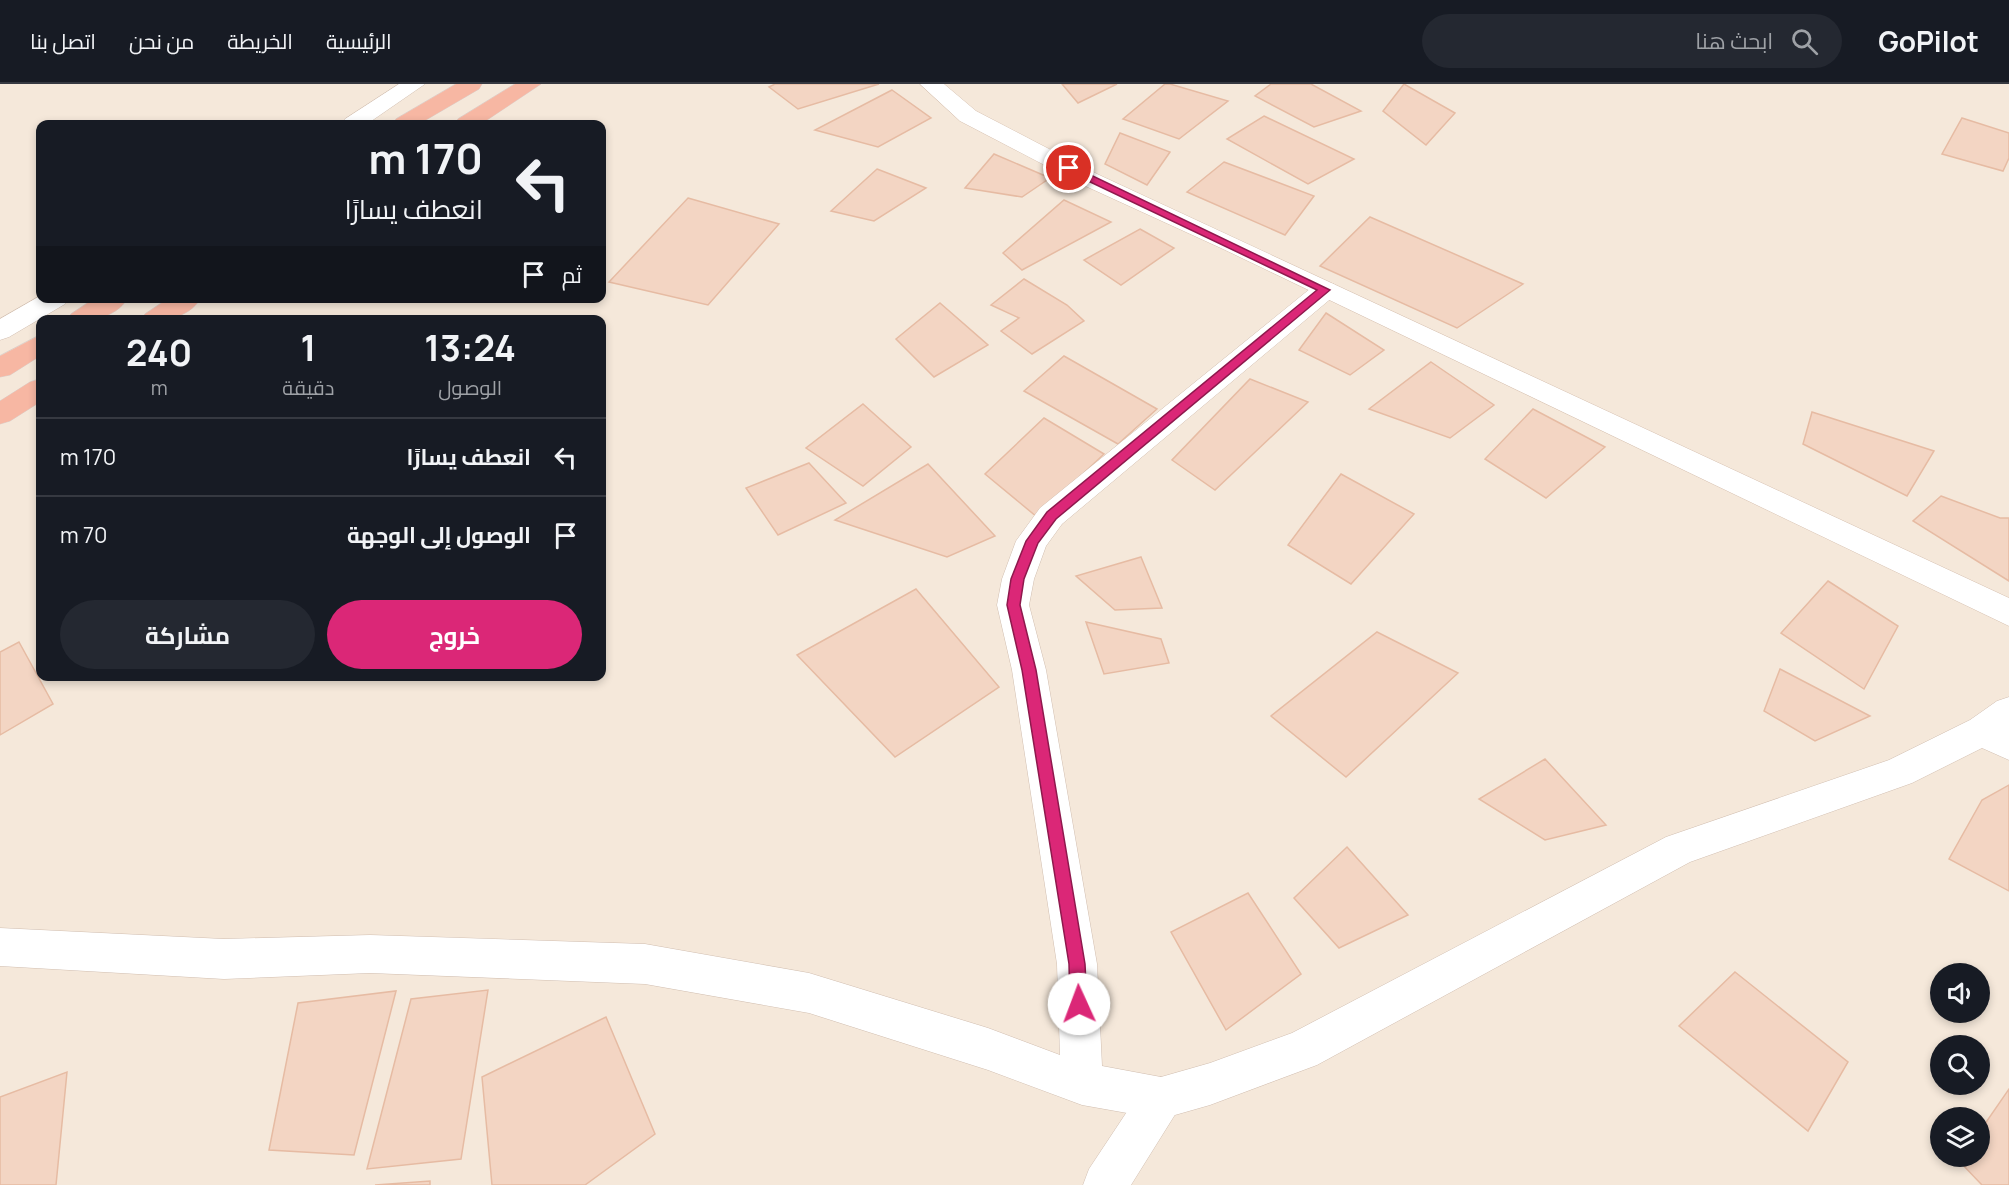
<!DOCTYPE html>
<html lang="ar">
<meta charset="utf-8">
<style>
body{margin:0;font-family:Manrope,Cairo,sans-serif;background:#242831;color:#f1f3f6;direction:rtl;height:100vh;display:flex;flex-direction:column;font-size:22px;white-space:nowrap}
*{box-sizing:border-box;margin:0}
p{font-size:20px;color:#9ea1a6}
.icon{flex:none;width:33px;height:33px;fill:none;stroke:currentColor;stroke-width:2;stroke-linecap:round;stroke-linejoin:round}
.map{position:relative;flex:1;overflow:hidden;direction:ltr}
.details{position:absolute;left:36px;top:231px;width:570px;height:366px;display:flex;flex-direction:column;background:#171b24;border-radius:12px;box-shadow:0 3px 9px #0003;direction:rtl}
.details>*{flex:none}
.guide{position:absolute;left:36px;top:36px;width:570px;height:183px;border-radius:12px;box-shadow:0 3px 9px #0003;direction:rtl;background:#171b24;color:#f1f3f6;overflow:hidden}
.buttons{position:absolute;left:1930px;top:879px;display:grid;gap:12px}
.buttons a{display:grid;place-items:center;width:60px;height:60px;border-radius:50%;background:#171b24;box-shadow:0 3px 9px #0003;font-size:30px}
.pin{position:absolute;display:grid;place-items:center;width:51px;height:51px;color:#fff;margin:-26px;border:3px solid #fff;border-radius:50%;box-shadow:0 2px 6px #0007}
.me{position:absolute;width:66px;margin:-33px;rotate:358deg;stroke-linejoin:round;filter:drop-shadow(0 0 4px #0008)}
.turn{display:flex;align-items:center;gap:21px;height:126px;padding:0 24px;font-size:27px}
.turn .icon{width:78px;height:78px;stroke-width:2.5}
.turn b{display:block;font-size:42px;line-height:51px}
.then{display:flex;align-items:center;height:57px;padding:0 24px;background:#0003;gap:12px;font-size:22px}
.eta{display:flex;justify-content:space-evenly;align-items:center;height:102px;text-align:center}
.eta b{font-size:36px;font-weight:700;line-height:42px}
.button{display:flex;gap:12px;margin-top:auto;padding:12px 24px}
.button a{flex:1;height:69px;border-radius:36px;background:#db2777;color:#fff;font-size:24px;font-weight:700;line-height:69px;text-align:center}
.button a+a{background:#242831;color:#f1f3f6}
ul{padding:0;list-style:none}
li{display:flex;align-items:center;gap:18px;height:78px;padding:0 24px;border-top:2px solid #363941}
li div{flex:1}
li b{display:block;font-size:22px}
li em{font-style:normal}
header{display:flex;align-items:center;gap:36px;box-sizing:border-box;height:84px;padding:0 30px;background:#171b24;border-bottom:2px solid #363941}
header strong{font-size:28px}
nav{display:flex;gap:33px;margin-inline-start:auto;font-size:21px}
.search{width:420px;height:54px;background:#242831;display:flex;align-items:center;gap:15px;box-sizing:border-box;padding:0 21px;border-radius:33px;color:#9ea1a6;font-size:22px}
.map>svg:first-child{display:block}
.residential{fill:#f5e8da;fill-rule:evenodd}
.building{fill:#f3d5c3;stroke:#e6bba3;stroke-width:1.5}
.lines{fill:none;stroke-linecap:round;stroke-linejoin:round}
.minor-casing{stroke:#d1beb0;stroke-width:1}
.tertiary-casing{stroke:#d1beb0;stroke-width:1}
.secondary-casing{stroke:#d6c0b0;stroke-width:1}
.motorway-casing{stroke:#dad1cd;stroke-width:1}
.minor{fill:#fff;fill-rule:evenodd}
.tertiary{fill:#fff;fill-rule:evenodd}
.secondary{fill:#fff;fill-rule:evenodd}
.motorway{fill:#f7b7a3;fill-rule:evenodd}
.route{fill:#db2777;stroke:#8e194d;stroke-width:1.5}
</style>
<header>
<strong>GoPilot</strong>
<div class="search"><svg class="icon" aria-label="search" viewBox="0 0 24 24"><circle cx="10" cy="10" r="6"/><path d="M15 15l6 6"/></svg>ابحث هنا</div>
<nav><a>الرئيسية</a><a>الخريطة</a><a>من نحن</a><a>اتصل بنا</a></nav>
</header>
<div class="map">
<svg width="2009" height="1101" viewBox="0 0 2009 1101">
<rect width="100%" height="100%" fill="#fdf6ec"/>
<path class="residential" d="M0,0H2009V1101H0ZM40,40H602V214H40ZM40,236H602V592H40ZM1941,890H1980V928H1941ZM1941,962H1980V1000H1941ZM1941,1034H1980V1072H1941Z"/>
<g class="building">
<polygon points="775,0 879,0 798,25 769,3"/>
<polygon points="1062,0 1117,0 1078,19"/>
<polygon points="1165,0 1170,0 1228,17 1179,55 1123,35"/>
<polygon points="1271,0 1311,0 1361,27 1314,43 1255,12"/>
<polygon points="1404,0 1455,29 1426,61 1383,27"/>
<polygon points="892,6 931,34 878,63 815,46"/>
<polygon points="1264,32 1354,75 1308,100 1227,55"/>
<polygon points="1962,34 2009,49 2009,74 2003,87 1942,70"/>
<polygon points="1120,49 1170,68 1147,101 1105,80"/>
<polygon points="994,70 1050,94 1022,113 965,104"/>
<polygon points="1224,78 1314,112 1285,151 1187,108"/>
<polygon points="877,85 926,104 874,137 831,127"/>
<polygon points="688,114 779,140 708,221 609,198"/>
<polygon points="1064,116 1111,138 1022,186 1003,169"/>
<polygon points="1370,133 1523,200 1457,244 1320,182"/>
<polygon points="1140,145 1174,164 1121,201 1084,176"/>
<polygon points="1024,195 1067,221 1084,237 1032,270 1001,247 1019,234 991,221"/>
<polygon points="940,219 988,261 934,293 896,255"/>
<polygon points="1326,229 1384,266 1350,291 1299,266"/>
<polygon points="1064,272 1157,325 1118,360 1024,307"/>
<polygon points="1431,278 1494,321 1450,354 1369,325"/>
<polygon points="1250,295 1308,318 1215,406 1172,376"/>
<polygon points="863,320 911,363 863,402 806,364"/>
<polygon points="1533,325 1605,363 1546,414 1485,375"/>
<polygon points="1812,328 1934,367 1907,412 1803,360"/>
<polygon points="1044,334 1104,370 1037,433 985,390"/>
<polygon points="809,379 846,419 778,451 746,404"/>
<polygon points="928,380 995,452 947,473 835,436"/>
<polygon points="1341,390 1414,430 1351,500 1288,461"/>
<polygon points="1941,412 2000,434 2009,434 2009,497 1913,437"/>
<polygon points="1141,473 1162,524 1115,526 1076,492"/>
<polygon points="1828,497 1898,542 1864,605 1781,549"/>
<polygon points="916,505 999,603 895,673 797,571"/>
<polygon points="1086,538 1161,555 1169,579 1104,590"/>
<polygon points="1377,548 1458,589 1346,693 1271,632"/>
<polygon points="19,558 53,620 0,651 0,568"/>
<polygon points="1780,585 1870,632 1815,657 1764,627"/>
<polygon points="1545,675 1606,741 1545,756 1479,715"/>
<polygon points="2009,701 2009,807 1949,775 1982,716"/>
<polygon points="1347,763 1408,831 1339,864 1294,814"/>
<polygon points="1248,809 1301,890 1226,946 1171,848"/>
<polygon points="1735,888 1848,978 1808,1047 1679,942"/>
<polygon points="488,906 461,1075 367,1085 411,915"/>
<polygon points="396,907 354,1071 269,1066 298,919"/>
<polygon points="606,933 655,1050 585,1101 492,1101 482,993"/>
<polygon points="67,988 56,1101 0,1101 0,1013"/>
<polygon points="2009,1005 2009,1101 1982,1101 1959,1077 1962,1072 1980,1072 1980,1047"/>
<polygon points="430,1097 430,1101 375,1101"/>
</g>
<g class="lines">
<g class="minor-casing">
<polygon id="minor" points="1161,993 1176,999 1182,1014 1176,1029 1131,1101 1083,1101 1089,1085 1146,999"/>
</g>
<g class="tertiary-casing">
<g id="tertiary">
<polygon points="399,0 425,0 367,40 342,40 345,35"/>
<polygon points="1325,198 1334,200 1338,206 1334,212 1062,440 1046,462 1034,495 1029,521 1046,586 1097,880 1102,982 1161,993 1210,979 1292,949 1666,753 1889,676 1970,636 1997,617 2009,613 2009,676 1982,664 1912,699 1690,778 1317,981 1210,1021 1161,1035 1082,1021 988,986 809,929 645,900 370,889 224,895 0,882 0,844 224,855 370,851 645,860 809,889 988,944 1060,971 1057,880 1012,586 997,521 1002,495 1016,457 1040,424 1316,200"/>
<polygon points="40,212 40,214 69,214 65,220 9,253 0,256 0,235"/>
</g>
</g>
<g class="secondary-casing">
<polygon id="secondary" points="920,0 944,0 976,27 1097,90 2009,514 2009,542 1223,165 1081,100 960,37"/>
</g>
<g class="motorway-casing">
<g id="motorway">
<polygon points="456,0 482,0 479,5 419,40 393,40 396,35"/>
<polygon points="515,0 541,0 481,40 455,40 458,35"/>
<path d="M95,214H128C114,236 90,236 67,236L71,230Z"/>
<path d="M169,214H201C187,236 164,236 141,236L145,230Z"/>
<polygon points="40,251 40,272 10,291 0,293 0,272"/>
<polygon points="40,295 40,318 10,337 0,340 0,317 30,298"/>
</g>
</g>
<use href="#minor" class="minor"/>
<use href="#tertiary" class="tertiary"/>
<use href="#secondary" class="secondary"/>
<use href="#motorway" class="motorway"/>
</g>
<polygon class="route" points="1065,82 1072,82 1330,206 1056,435 1038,459 1024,495 1020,521 1036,586 1085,880 1087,920 1085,926 1079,928 1073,926 1070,920 1069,880 1022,586 1007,521 1011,495 1026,457 1047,428 1317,206 1065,86"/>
</svg>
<div class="buttons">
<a><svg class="icon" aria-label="sound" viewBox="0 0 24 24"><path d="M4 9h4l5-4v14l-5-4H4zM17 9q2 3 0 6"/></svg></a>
<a><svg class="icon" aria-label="search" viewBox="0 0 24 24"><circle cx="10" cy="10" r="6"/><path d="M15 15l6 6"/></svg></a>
<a><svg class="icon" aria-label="layers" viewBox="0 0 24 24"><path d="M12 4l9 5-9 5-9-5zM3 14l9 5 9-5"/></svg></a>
</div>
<div class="pin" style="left:1069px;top:84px;background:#d93025"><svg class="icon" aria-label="arrive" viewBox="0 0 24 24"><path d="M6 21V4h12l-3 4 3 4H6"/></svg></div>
<svg class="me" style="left:1079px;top:920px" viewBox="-20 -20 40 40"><circle r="19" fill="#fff"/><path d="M0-13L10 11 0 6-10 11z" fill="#db2777"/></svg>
<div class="guide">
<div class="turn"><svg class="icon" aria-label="left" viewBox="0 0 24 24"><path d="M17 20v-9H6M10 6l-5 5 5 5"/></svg><div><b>170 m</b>انعطف يسارًا</div></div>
<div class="then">ثم<svg class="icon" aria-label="arrive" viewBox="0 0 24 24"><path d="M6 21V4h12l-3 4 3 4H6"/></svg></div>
</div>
<section class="details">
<div class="eta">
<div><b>13:24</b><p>الوصول</p></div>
<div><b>1</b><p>دقيقة</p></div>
<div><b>240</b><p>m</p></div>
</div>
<ul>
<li><svg class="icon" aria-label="left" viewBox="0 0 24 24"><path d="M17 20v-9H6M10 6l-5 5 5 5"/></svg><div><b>انعطف يسارًا</b></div><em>170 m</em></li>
<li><svg class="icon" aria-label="arrive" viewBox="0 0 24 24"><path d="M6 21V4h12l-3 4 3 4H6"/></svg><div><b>الوصول إلى الوجهة</b></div><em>70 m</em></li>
</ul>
<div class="button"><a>خروج</a><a>مشاركة</a></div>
</section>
</div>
